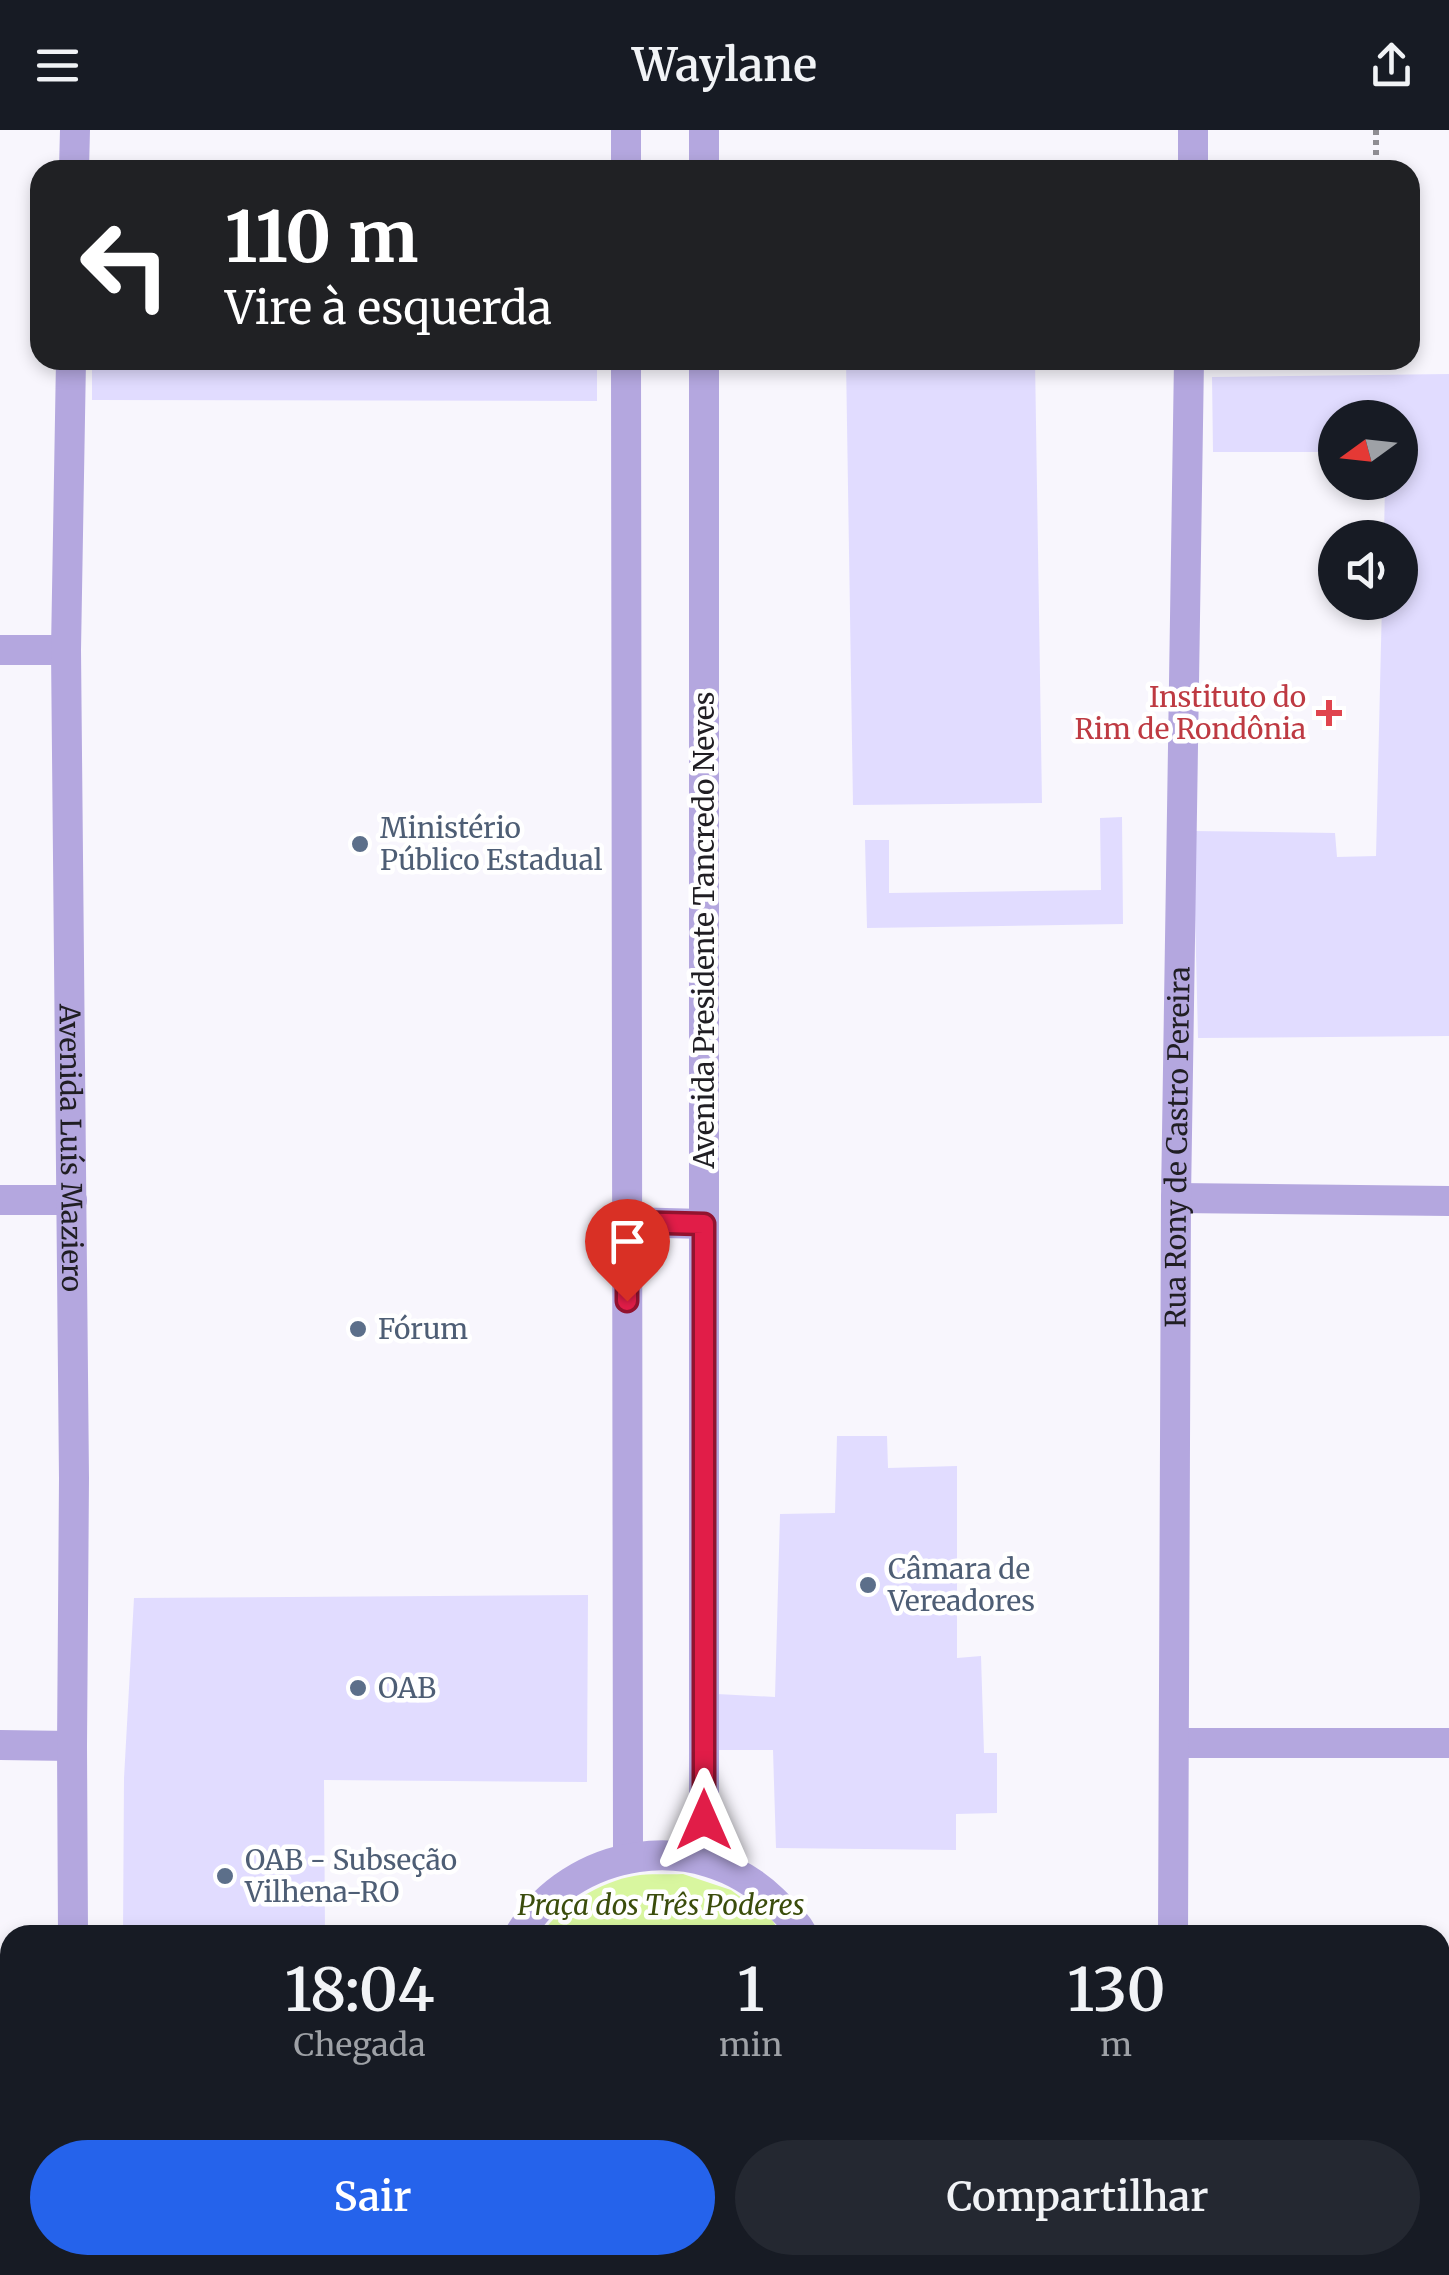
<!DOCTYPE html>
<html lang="pt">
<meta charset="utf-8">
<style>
body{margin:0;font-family:Merriweather,serif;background:#242831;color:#f1f3f6;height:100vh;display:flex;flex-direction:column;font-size:38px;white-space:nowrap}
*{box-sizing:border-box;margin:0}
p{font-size:32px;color:#9ea1a6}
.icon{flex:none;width:55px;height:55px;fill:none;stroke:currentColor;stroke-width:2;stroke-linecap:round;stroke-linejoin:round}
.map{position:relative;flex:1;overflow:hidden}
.details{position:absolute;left:0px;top:1795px;width:1450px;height:350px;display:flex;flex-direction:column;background:#171b24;border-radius:30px 30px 0 0;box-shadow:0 5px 15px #0003}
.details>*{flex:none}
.hud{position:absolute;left:30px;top:30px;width:1390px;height:210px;border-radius:30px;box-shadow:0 5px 15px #0003;background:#202124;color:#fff;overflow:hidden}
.needle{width:65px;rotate:255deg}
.fabs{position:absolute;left:1318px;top:270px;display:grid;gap:20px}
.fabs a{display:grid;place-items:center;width:100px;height:100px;border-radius:50%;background:#171b24;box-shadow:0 5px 15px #0003;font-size:50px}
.pin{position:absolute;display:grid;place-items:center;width:85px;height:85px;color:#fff;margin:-102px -42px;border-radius:50% 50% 50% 0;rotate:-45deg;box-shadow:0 0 10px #0007}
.pin .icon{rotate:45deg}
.me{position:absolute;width:110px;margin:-55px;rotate:0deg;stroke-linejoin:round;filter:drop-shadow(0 0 8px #0008)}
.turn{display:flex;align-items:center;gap:35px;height:210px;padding:0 30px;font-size:45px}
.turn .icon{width:130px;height:130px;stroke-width:2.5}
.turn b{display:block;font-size:70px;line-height:85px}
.eta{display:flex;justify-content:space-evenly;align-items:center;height:170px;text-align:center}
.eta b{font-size:60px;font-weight:600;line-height:70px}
.primary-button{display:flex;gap:20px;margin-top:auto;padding:20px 30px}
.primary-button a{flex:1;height:115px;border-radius:60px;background:#2563eb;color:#fff;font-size:40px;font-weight:600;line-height:115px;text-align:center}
.primary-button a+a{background:#242831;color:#f1f3f6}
header{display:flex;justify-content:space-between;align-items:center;height:130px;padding:0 30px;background:#171b24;font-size:45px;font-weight:600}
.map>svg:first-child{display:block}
.green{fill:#d8f69f}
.building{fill:#e1dcff}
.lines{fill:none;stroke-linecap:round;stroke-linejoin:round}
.path{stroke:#8f8d93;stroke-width:6;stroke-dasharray:5 5;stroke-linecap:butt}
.service{stroke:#b4a7df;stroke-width:20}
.minor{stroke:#b4a7df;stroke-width:30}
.tertiary{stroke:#b4a7df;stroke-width:30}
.route-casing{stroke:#92132f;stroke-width:25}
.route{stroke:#e11d48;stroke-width:18}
.health-dot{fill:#e0444e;stroke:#fff;stroke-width:4}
.service-dot{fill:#5c6f8a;stroke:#fff;stroke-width:4}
.labels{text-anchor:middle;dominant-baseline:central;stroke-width:9;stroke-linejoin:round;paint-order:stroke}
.health-label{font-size:28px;fill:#be3a42;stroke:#fff;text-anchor:end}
.service-label{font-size:28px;fill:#4e5e75;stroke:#fff;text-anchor:start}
.street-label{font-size:28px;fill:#201e23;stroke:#fff}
.park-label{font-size:28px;font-style:italic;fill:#3b4d0c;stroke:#fff}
</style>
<header><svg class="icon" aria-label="menu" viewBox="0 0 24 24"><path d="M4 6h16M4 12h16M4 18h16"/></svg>Waylane<svg class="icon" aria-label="share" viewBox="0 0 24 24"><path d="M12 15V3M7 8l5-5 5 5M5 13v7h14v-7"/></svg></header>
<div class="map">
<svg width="1449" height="2145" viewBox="0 0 1449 2145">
<rect width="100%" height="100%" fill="#f8f6fd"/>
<path class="green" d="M683,1744L731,1760L772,1790L782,1805H541C558,1777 602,1751 634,1746C650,1743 667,1745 683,1744Z"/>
<g class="building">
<polygon points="92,230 597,230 597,271 92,270"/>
<polygon points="846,230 1035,230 1042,673 853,675"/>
<polygon points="1449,244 1449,906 1198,908 1193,701 1335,703 1337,727 1376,726 1382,472 1400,472 1400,408 1384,408 1385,352 1400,352 1400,288 1335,288 1335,322 1213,322 1212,247"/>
<polygon points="1122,687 1123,794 867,798 865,710 889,710 889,763 1101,760 1100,688"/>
<polygon points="837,1306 887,1306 888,1338 957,1336 957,1528 981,1526 984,1623 997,1623 997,1683 956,1684 956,1720 776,1718 773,1620 719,1620 717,1564 775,1567 780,1384 835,1383"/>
<polygon points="588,1465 587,1652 324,1650 325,1805 123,1805 124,1648 134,1468"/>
<rect x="105" y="2135" width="1017" height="10"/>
</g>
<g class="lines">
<polyline class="path" points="1376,0 1376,40"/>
<polyline class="service" points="658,2145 659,2135"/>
<g class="minor">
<polyline points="0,520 66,520"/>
<polyline points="1176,1068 1449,1071"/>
<polyline points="0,1070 72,1070"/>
<polyline points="1174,1613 1449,1613"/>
<polyline points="0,1615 72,1616"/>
</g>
<g class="tertiary">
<polyline points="626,0 626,40"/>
<polyline points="704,0 704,40"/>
<polyline points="74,40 75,0"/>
<polyline points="1193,40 1193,0"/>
<path id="s1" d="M71,230L66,520L74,1348L72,1616L73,1805"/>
<polyline points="626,230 628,1728"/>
<polyline points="627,1092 704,1094"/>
<polyline points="704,1730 704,230"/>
<path d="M519,1805C572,1717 698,1697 773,1770C784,1781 796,1791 803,1805"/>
<path id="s2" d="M1173,1805L1176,1068L1189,230"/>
<polyline points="75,2135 75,2145"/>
<polyline points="1171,2145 1171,2135"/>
</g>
</g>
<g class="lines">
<g class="route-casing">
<polyline id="route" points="627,1171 627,1092 704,1094 704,1690"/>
</g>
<use href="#route" class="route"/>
</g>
<path class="health-dot" d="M1324 568h10v10h10v10h-10v10h-10v-10h-10v-10h10z"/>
<g class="service-dot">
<circle cx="360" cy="714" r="10"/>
<circle cx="358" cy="1199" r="10"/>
<circle cx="868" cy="1455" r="10"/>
<circle cx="358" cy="1558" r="10"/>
<circle cx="225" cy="1746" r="10"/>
</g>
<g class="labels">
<g class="health-label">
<text x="1306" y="567">Instituto do<tspan x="1306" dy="32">Rim de Rondônia</tspan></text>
</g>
<g class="service-label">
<text x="380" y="698">Ministério<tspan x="380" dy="32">Público Estadual</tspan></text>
<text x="378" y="1199">Fórum</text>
<text x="888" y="1439">Câmara de<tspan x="888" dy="32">Vereadores</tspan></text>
<text x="378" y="1558">OAB</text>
<text x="245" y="1730">OAB - Subseção<tspan x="245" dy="32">Vilhena-RO</tspan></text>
</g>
<g class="street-label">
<text transform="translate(704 800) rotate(-90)">Avenida Presidente Tancredo Neves</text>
<text stroke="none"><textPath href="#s1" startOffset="788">Avenida Luís Maziero</textPath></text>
<text stroke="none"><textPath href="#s2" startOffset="788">Rua Rony de Castro Pereira</textPath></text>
</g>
<g class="park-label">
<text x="661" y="1775">Praça dos Três Poderes</text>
</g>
</g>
</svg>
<div class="fabs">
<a><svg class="needle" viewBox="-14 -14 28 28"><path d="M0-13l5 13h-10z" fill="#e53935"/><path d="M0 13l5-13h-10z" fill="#9ea1a6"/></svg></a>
<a><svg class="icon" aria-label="sound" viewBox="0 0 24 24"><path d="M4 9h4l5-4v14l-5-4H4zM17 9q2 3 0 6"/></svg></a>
</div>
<div class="pin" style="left:627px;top:1171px;background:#d93025"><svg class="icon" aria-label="arrive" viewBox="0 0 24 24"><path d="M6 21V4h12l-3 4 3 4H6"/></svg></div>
<svg class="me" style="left:704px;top:1690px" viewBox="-20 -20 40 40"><path d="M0-17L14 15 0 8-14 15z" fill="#e11d48" stroke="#fff" stroke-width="4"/></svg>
<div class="hud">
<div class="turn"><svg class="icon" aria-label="left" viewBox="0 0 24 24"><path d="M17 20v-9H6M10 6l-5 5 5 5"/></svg><div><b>110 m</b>Vire à esquerda</div></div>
</div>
<section class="details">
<div class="eta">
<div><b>18:04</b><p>Chegada</p></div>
<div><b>1</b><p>min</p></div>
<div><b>130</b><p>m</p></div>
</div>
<div class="primary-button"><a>Sair</a><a>Compartilhar</a></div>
</section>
</div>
